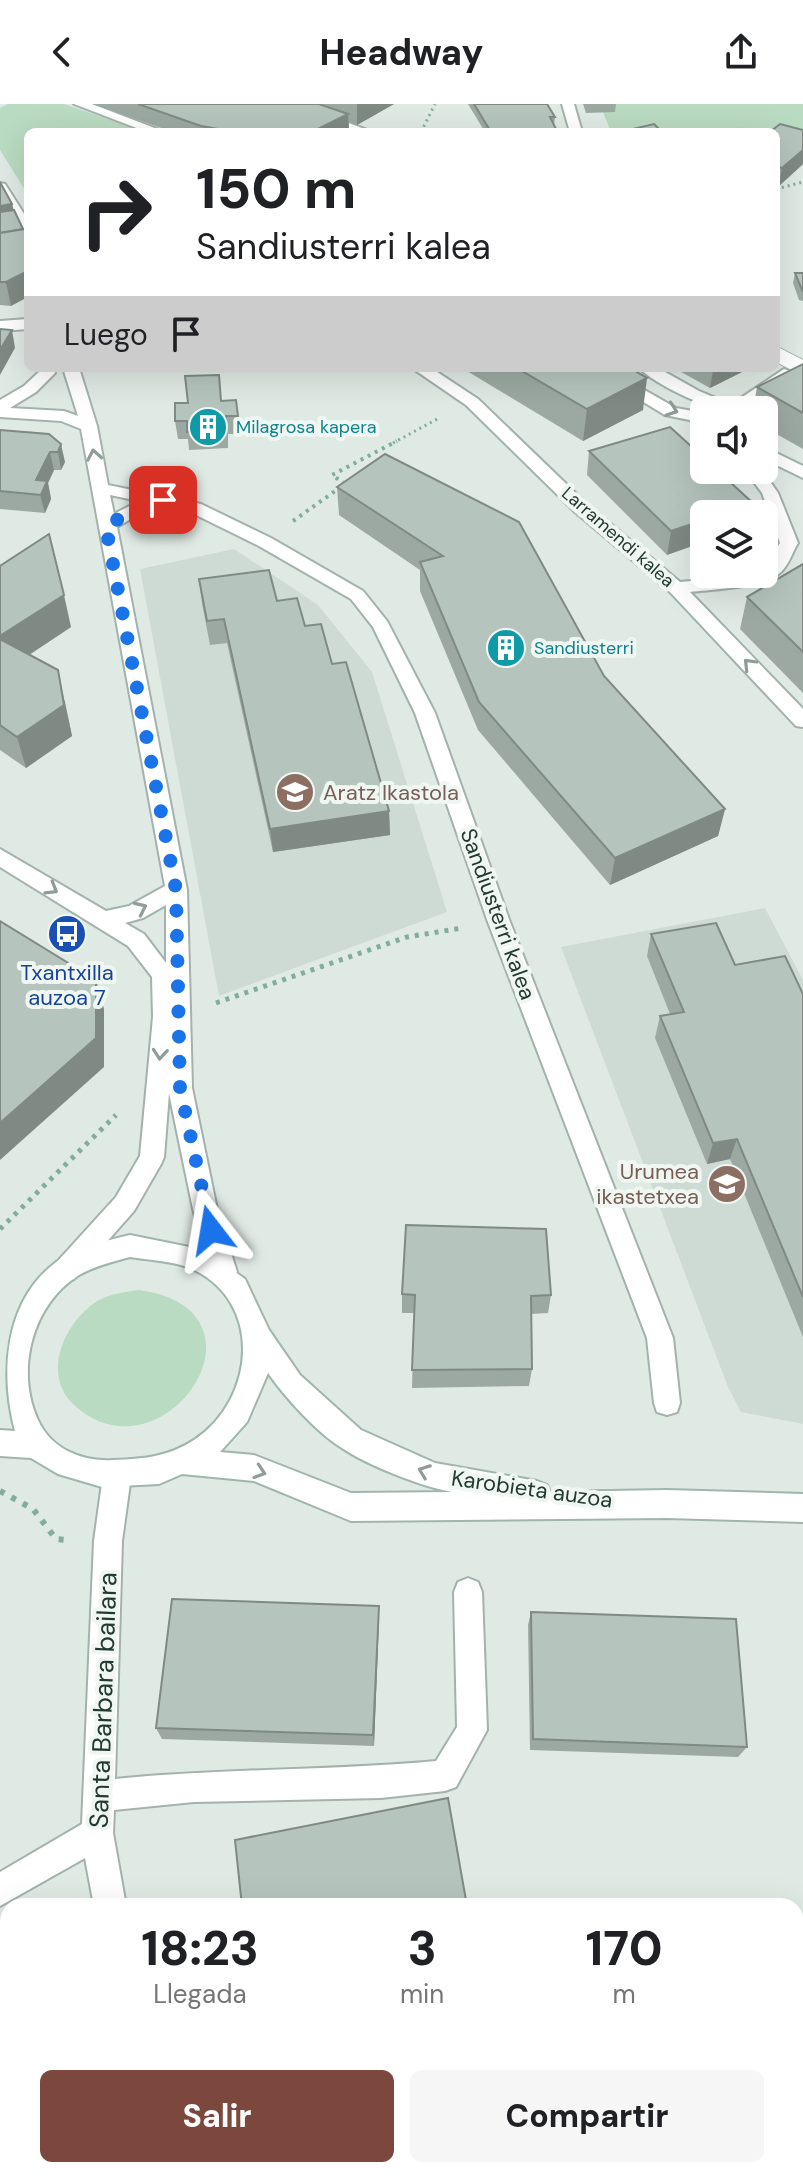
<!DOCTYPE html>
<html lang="es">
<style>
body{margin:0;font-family:"DM Sans",sans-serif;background:#f6f6f6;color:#202124;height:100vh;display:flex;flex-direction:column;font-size:30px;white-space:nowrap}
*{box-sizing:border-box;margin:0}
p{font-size:26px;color:#757577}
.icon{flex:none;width:44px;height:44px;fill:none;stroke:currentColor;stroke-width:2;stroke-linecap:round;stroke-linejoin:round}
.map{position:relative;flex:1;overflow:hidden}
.sheet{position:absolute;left:0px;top:1794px;width:804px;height:280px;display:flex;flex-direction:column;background:#fff;border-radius:24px 24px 0 0;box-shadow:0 8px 32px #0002}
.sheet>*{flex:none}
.hud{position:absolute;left:24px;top:24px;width:756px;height:244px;border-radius:12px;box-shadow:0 8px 32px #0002;background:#fff;color:#202124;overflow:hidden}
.tools{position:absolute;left:690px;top:292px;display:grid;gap:16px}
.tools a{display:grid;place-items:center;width:88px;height:88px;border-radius:12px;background:#fff;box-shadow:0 8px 32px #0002;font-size:40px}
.pin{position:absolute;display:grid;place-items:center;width:68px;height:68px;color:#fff;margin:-34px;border-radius:16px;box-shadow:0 4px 12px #0006}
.me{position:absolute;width:88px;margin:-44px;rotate:346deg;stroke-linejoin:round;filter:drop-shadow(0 0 6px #0008)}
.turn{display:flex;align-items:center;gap:28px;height:168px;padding:0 40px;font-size:36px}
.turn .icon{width:104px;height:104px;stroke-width:2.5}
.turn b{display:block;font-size:56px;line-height:68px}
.then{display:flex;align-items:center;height:76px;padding:0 40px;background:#0003;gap:16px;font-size:30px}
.eta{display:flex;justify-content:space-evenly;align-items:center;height:136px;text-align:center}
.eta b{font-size:48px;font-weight:800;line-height:56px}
.action{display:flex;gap:16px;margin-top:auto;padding:16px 40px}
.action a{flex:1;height:92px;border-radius:12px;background:#7c483d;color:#fff;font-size:32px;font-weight:800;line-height:92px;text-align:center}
.action a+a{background:#f6f6f6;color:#202124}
header{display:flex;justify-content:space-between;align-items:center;height:104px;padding:0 40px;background:#fff;font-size:36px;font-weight:800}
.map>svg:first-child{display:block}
.built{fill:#cedad4}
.green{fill:#b9dbc1}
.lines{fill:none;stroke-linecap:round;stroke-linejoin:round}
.service-casing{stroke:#a3b2ac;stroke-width:4}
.pedestrian-casing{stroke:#a3b2ac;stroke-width:4}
.minor-casing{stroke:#a3b2ac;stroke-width:4}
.secondary-casing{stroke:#9fb6ac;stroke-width:4}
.path-far3{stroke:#81ad9d;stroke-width:3;stroke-dasharray:2 4;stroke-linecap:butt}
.path-far2{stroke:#81ad9d;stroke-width:4;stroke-dasharray:3 5;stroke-linecap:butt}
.path-far1{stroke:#81ad9d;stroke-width:5;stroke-dasharray:4 6;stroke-linecap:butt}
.path{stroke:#81ad9d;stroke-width:6;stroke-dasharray:5 8;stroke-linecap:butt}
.service{fill:#fff;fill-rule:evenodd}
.pedestrian{fill:#fff;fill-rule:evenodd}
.minor{fill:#fff;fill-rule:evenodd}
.secondary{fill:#fff;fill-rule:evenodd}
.minor-bridge-casing{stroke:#a3b2ac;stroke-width:16;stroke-linecap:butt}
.minor-bridge{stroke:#fff;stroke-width:14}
.wall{fill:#9ca9a3}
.shaded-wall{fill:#7f8a85}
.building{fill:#b5c5be;stroke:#7f8a85;stroke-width:2}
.oneway{stroke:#909c98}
.route{stroke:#1a73e8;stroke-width:14;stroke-dasharray:0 25.2}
.labels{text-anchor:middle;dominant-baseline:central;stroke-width:8;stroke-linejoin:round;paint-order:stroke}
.far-culture-label{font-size:18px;fill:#0d838f;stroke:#f0f7f3;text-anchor:start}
.far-street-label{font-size:18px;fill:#213a32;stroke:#f0f7f3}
.education-label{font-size:22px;fill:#785e54;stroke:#f0f7f3;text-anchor:start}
.street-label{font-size:22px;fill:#213a32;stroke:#f0f7f3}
.transit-label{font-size:22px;fill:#164399;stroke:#f0f7f3}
.near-street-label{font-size:26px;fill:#213a32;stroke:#f0f7f3}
</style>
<header><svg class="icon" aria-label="back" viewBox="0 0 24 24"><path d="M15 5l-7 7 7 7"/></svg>Headway<svg class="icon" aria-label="share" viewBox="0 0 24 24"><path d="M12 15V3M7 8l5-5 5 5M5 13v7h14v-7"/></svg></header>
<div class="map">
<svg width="803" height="2074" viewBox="0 0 803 2074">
<rect width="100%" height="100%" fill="#e0eae5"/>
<g class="built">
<polygon points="234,445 318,501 372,568 447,808 219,892 140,465"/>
<polygon points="765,804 803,876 803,1320 741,1308 728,1283 561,843"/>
</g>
<g class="green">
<polygon points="8,0 64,0 146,28 28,28 28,91 0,46 0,4"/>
<polygon points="608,0 803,0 803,44 776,28 611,28 603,8 614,7"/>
<path d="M139,1186C284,1206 162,1384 73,1300C42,1270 64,1221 93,1200C106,1190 124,1188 139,1186Z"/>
</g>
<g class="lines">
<g class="service-casing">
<g id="service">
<polygon points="587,264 606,264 676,304 704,309 704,319 665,311"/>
<path d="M639,264H658L699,287L740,304C717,312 656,281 639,264Z"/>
</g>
</g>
<g class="pedestrian-casing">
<polygon id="pedestrian" points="74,0 92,0 165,28 147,28"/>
</g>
<g class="minor-casing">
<g id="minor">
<polygon points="280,0 298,0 370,27 354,28"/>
<polygon points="562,0 574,0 582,28 570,28"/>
<polygon points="0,79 5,80 28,116 28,131 23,130 0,94"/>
<polygon points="28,215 28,225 0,227 0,217"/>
<path d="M38,264H54L55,269L36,288L10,304L64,307L78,312L63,264H79L97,322L108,381L201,400L271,434L363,487L387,517L435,609L510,818L673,1234L680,1299L677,1308L667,1311L657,1308L654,1299L647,1234L488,818L415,609L373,523L351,495L259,442L190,408L161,402L144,407L117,423L187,786L192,984L217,1105L237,1168L233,1176L224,1179L215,1176L211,1168L193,1105L169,989L164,1053L161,1060L134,1107L74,1175L65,1178L56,1175L52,1167L56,1159L116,1093L140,1052L153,913L152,873L128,842L0,763V745L106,807L129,802L165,782L81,325L61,317L0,313V296L24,282L39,268ZM110,391L139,397L114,410ZM166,801V859L144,830L125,819L143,814Z"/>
<path d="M412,264H431L478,295L587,400L680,478L764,470V462L780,439L762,389L745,366H762L778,389L798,439C793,447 789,460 782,467C765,484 714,485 690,488L803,605V623L796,622L670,488L575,408L466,301Z"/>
<polygon points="784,265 790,267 790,273 742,306 723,306"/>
<polygon points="764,343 803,362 803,374 764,355"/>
<path d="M117,1359L127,1363L131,1372L122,1437L115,1675C222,1664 329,1667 436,1657L457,1623L454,1488L458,1478L468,1474L478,1478L482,1488L487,1626L456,1683L445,1687L381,1694L194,1698L114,1706L113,1729L126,1802H94L85,1754L0,1802V1768L82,1720L94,1437L103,1372L107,1363Z"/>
<polygon points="0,1981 8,1984 8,2022 0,2019"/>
<polygon points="68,2066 111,2066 115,2074 72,2074"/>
<polygon points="213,2066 252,2066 256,2074 217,2074"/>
</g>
</g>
<g class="secondary-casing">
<path id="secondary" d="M130,1131L204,1146L245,1175L269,1226L300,1271L361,1326L435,1359L537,1377L547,1381L550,1388L667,1386L803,1390V1418L667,1414L351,1417L254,1377L182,1370L159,1380L102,1383L58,1370L31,1354L0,1352V1326L15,1327C0,1270 4,1198 55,1159C76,1144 105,1137 130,1131ZM130,1153C148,1156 173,1157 190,1164C264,1196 256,1295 194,1336C168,1353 143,1355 113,1356C82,1358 51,1345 38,1316C15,1267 32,1200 79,1171C95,1162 112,1158 130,1153ZM268,1269C285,1293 316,1328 342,1344C367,1361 422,1383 452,1388L351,1389L254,1351L220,1348L247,1318Z"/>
</g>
<g class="path-far3">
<polyline points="421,28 435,0"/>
<polyline points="776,85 803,78"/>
<polyline points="393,339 439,314"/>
</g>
<polyline class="path-far2" points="293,417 345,380 332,371 397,337"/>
<g class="path-far1">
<polyline points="216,899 407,833 462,824"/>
<polyline points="0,1125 116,1011"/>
</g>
<polyline class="path" points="0,1387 33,1405 56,1435 67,1436"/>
<use href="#service" class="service"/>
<use href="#pedestrian" class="pedestrian"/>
<use href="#minor" class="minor"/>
<use href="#secondary" class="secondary"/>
<g class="minor-bridge-casing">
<polyline id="minor-bridge" points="776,250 803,264"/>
</g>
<use href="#minor-bridge" class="minor-bridge"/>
</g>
<g class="wall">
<polygon points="92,0 394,0 357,21 349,18 349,27 347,28 173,28"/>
<polygon points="468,0 547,0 555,13 554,22 557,27 562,28 485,28"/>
<polygon points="583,0 616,0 615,8 586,9"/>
<polygon points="803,26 803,60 779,82 776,81 776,28"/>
<polygon points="0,78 12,100 14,106 11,202 0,201"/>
<polygon points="795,169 803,169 803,197 799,196 793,179"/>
<polygon points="803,260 803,345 764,323 764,306 753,306 757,283"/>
<polygon points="462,264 630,264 643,306 583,337"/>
<polygon points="674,264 750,264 710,284"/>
<polygon points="236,296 239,330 228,330 228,344 189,346 188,335 178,335 175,317 221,297"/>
<polygon points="0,326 49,330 65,358 61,366 54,366 48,379 51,395 45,409 0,405"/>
<polygon points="589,347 704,354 667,451 587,371"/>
<polygon points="385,350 604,572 725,705 718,732 610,781 478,626 420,487 420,466 339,411 337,383"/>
<polygon points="803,460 803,589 740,525 747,493"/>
<polygon points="0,462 71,523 29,551 65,598 72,632 26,664 0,646"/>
<polygon points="199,475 277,497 305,522 332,560 389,707 390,731 273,748 227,539 210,541 202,499"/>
<polygon points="651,830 735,861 803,890 803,1233 730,1055 707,1060 655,934 660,912 670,910 647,852"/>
<polygon points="402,1190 551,1191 548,1209 532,1210 532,1265 529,1282 412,1284 414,1209 402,1209"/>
<polygon points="379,1502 379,1515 374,1642 162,1635 156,1624"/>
<polygon points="531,1508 747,1643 738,1653 530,1646 528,1521"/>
<polygon points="796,2051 798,2051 803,2074 760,2074 769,2066 796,2066"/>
</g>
<g class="shaded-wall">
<polygon points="357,0 394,0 357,21"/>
<polygon points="348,10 349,27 347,28 312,28"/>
<polygon points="803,46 803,60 779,82 782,64"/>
<polygon points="12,100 17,123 0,126 0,102"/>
<polygon points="28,167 28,193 11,202 6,178"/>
<polygon points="12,226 15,244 0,271 0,246"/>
<polygon points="718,264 750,264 710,284 713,266"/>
<polygon points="647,274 643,306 583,337 587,305"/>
<polygon points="61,340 65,358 61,366 58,348"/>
<polygon points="50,348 54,366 48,379 51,395 45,409 36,376"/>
<polygon points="754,400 752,410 722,410"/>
<polygon points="704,416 704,438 667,451 671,427"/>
<polygon points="64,491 71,523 6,566 0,544 0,532"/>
<polygon points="58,566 72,632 26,664 17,633"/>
<polygon points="725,705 718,732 610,781 615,754"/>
<polygon points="389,707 390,731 273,748 270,725"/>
<polygon points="96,876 104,905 104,963 0,1056 0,1019"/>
<polygon points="737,1035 730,1055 707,1060 713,1039"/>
<polygon points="379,1502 379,1515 374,1642 373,1631"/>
</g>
<g class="building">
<polygon points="138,0 319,0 348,10 312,28 235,28 201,22"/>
<polygon points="474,0 547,0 555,13 550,13 557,27 491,28"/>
<polygon points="654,20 662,28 620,28"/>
<polygon points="780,20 803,26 803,46 782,64 776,63 776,28 770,28"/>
<polygon points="0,78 12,100 0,102"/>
<polygon points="14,106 23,125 0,129 0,108"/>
<polygon points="25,125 28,137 28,167 6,178 0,178 0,129"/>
<polygon points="795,169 803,169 803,187 802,186"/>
<polygon points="0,225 12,226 0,246"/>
<polygon points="803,260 803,309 757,283"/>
<polygon points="517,264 630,264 647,274 587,305"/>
<polygon points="219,271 221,297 236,296 238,312 226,312 226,326 187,328 187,317 175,317 175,299 188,299 185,272"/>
<polygon points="670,323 704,354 704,366 717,366 754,400 722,410 704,410 704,416 671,427 589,347"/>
<polygon points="0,326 49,330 61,340 58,348 50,348 36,376 47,377 41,391 0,387"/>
<polygon points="385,350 519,418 604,572 725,705 615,754 479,598 420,458 443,452 337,383"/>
<polygon points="49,430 64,491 0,532 0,462"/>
<polygon points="803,460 803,548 747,493"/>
<polygon points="269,466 277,497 297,494 305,522 321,520 332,560 346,558 389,707 270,725 224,515 207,517 199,475"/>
<polygon points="0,535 58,566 64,601 17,633 0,621"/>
<polygon points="0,817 96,876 96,934 0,1019"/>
<polygon points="716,819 735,861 785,852 803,890 803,1193 737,1035 713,1039 660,912 684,908 651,830"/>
<polygon points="406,1121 546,1125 551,1191 531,1192 532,1265 412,1266 415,1191 402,1190"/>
<polygon points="172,1495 379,1502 373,1631 156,1624"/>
<polygon points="531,1508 736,1515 747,1643 533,1635"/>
<polygon points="448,1694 467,1802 242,1802 235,1736"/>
<polygon points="798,2051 803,2058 803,2074 773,2074 781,2066 796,2066 796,2053"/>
<polygon points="363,2066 491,2066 495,2074 367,2074"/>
</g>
<defs><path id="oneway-chevron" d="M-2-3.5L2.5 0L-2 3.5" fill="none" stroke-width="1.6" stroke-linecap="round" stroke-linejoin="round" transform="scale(2)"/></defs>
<g class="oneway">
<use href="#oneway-chevron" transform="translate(672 306) rotate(19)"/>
<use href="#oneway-chevron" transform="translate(94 351) rotate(-100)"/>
<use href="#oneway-chevron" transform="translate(749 560) rotate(-134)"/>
<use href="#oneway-chevron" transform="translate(52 785) rotate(31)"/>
<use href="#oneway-chevron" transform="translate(141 804) rotate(-25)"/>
<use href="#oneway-chevron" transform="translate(160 950) rotate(95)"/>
<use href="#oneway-chevron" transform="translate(424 1367) rotate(-159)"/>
<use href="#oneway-chevron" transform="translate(260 1368) rotate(18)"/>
</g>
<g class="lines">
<polyline class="route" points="163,396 138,403 107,422 107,429 176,786 180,984 211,1126"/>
</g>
<defs>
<g id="building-disc" transform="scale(2)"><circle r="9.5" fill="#0f9aa8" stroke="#f0f7f3"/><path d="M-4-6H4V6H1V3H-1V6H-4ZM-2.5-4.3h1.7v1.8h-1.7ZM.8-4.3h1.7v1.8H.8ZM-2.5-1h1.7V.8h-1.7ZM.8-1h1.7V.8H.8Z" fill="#fff"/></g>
<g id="school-disc" transform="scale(2)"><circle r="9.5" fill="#8d6e63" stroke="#f0f7f3"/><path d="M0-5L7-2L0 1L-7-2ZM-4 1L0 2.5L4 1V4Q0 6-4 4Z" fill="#fff"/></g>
<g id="bus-disc" transform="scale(2)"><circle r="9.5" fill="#1a4fb4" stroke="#f0f7f3"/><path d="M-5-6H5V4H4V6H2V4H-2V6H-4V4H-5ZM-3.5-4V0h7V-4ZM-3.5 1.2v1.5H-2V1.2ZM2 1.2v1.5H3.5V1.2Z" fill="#fff"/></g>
</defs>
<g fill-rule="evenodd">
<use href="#building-disc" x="208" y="323"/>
<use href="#building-disc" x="506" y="544"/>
<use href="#school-disc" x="295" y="688"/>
<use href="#bus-disc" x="67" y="830"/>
<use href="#school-disc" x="727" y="1080"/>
</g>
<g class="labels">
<g class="far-culture-label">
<text x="236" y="323">Milagrosa kapera</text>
<text x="534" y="544">Sandiusterri</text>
</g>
<g class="far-street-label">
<text transform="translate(618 433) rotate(41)">Larramendi kalea</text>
</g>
<g class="education-label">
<text x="323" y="688">Aratz Ikastola</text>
<text x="699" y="1067" text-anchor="end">Urumea<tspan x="699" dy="25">ikastetxea</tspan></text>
</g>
<g class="street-label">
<text transform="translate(498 810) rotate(70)">Sandiusterri kalea</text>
<text transform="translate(532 1385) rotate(8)">Karobieta auzoa</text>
</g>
<g class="transit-label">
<text x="67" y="868">Txantxilla<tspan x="67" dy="25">auzoa 7</tspan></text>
</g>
<g class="near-street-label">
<text transform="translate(103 1596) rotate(-88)">Santa Barbara bailara</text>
</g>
</g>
</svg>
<div class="tools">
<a><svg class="icon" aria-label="sound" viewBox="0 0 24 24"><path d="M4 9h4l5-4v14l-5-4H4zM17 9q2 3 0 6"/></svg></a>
<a><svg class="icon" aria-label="layers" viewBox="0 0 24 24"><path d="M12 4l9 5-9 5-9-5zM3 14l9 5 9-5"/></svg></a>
</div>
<div class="pin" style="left:163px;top:396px;background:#d93025"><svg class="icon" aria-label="arrive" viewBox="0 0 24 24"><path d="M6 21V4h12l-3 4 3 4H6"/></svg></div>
<svg class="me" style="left:211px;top:1126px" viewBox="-20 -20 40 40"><path d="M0-17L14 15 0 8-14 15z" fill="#1a73e8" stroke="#fff" stroke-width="4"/></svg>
<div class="hud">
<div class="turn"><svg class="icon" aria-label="right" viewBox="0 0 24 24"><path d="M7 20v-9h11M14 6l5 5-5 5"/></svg><div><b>150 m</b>Sandiusterri kalea</div></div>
<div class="then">Luego<svg class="icon" aria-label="arrive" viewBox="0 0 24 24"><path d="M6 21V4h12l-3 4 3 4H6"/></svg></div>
</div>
<section class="sheet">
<div class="eta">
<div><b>18:23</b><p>Llegada</p></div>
<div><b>3</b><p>min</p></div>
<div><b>170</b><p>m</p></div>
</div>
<div class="action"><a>Salir</a><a>Compartir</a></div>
</section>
</div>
